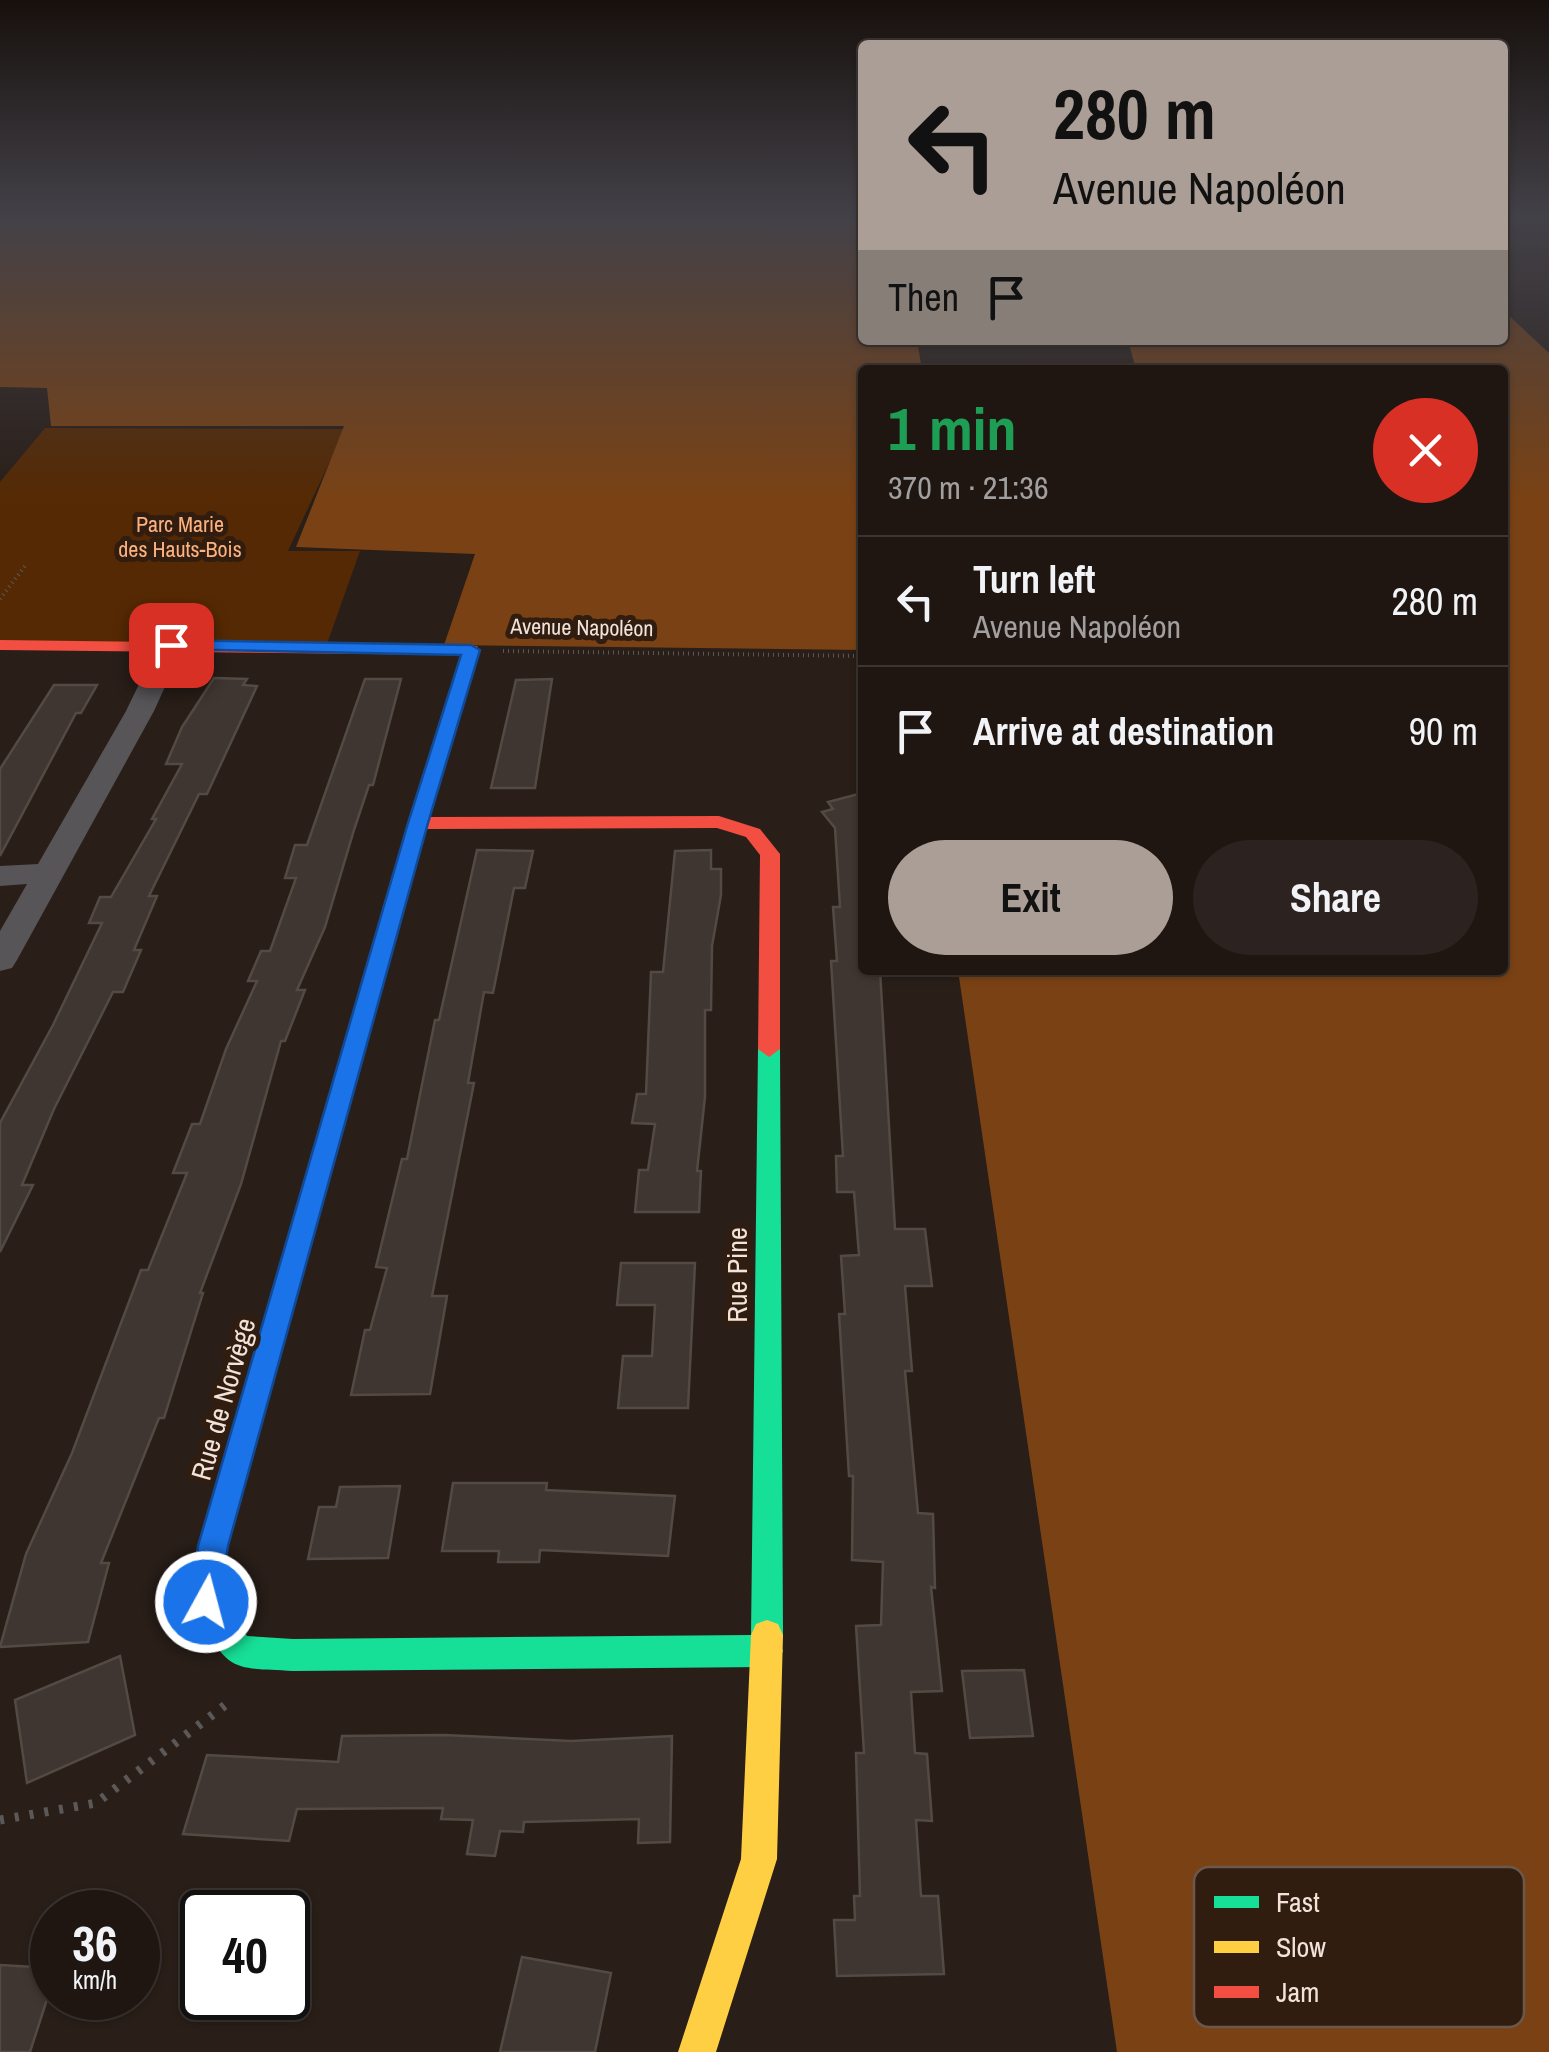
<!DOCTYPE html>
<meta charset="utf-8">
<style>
body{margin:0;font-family:"Archivo Narrow",sans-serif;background:#2c2320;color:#f1f3f6;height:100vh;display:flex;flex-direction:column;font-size:38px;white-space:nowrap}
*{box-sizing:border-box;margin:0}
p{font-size:32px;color:#a19f9f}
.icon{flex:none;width:55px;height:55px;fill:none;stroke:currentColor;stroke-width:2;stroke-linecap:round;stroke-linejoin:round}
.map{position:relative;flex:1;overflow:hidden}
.panel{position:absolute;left:858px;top:365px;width:650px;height:610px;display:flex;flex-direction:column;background:#1f1612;border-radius:10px;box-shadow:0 2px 8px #0004,0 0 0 2px #3c3532}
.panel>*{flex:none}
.hud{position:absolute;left:858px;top:40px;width:650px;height:305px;border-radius:10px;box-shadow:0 2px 8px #0004,0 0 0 2px #3c3532;background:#ab9e96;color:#111;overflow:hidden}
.speed{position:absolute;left:30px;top:1890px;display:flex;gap:20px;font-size:50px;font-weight:700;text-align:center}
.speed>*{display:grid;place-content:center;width:130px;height:130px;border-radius:50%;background:#1f1612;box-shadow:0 2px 8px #0004,0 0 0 2px #3c3532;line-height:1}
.speed small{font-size:25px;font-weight:400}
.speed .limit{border:5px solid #111;border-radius:15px;background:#fff;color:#111}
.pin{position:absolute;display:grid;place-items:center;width:85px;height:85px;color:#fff;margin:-42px;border-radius:20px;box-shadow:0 5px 15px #0006}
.me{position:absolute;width:110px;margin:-55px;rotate:7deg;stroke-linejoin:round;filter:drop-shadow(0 0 8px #0008)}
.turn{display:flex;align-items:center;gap:35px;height:210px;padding:0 30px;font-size:45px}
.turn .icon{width:130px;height:130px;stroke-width:2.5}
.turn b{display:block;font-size:70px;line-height:85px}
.then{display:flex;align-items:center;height:95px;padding:0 30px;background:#0003;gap:20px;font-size:38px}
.round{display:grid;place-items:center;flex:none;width:105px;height:105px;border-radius:52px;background:#2c2320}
.overview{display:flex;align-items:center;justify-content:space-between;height:170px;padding:0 30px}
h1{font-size:60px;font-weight:700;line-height:75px;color:#1e9e55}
.button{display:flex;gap:20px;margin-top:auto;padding:20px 30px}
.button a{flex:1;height:115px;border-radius:60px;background:#ab9e96;color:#111;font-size:40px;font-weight:700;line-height:115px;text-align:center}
.button a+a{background:#2c2320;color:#f1f3f6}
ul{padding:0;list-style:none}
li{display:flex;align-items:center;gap:30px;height:130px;padding:0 30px;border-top:2px solid #3c3532}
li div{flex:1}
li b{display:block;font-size:38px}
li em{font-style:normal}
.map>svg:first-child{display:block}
.green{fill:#552903}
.forest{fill:#7a4214}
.building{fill:#3f3631;stroke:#534a44;stroke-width:2.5}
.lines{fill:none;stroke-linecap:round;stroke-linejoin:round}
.path-far1{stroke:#5c5858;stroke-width:4;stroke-dasharray:1 4;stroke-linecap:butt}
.path{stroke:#5c5858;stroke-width:9;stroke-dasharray:4 11;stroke-linecap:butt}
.street{fill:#575557;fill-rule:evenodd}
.fast{fill:#16e098;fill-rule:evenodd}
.slow{fill:#ffcf43;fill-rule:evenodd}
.jam{fill:#f24e42;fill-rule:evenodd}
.route{fill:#1a73e8;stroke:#114b97;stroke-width:2.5}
.labels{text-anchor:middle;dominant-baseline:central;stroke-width:10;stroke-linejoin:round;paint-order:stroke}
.far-park-label{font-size:22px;fill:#fdb27f;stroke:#311d10}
.far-street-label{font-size:22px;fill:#f1e3da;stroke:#311d10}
.street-label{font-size:28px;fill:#f1e3da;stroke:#311d10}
.key{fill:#311d10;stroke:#6b584d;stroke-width:2.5}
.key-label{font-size:28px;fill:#f1e3da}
</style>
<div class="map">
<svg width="1549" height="2052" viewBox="0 0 1549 2052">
<rect width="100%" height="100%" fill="#291e18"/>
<polygon class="green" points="45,428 345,429 288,551 360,551 327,644 0,645 0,482"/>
<g class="forest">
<polygon points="0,215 862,215 862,340 917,340 922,370 862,370 862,650 444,645 475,554 296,547 344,426 51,426 47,388 0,387"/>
<polygon points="1503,310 1549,353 1549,2052 1117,2052 958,970 1502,970 1502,370 1136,370 1128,340 1502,340"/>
</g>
<g class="building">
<polygon points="214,678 247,679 243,685 257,686 207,794 199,794 149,896 157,896 134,950 141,950 123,992 113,992 54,1109 22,1185 33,1185 0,1252 0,1123 53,1025 102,923 89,923 100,897 111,897 156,819 152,819 182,764 166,764 182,727"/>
<polygon points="365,679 401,679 373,785 369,785 354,830 325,927 297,990 305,990 285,1041 281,1041 241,1184 200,1293 203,1293 164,1418 159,1418 101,1563 109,1563 88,1642 0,1647 26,1554 72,1453 141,1270 148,1270 187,1173 173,1173 192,1124 200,1124 226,1049 257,981 248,981 261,951 270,951 296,878 285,878 295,845 307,845"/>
<polygon points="552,679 535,788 491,788 516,680"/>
<polygon points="54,685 97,685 81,713 76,713 0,856 0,769"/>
<polygon points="862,793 862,970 880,970 895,1229 925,1229 932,1286 905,1286 912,1371 905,1371 918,1513 933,1514 935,1588 931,1587 942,1691 911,1692 915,1753 927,1754 932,1821 916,1820 921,1896 938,1896 944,1974 837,1976 834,1920 855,1920 854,1896 860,1896 856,1753 864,1753 856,1626 881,1625 883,1562 852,1560 853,1476 849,1476 839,1314 845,1314 841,1256 859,1255 854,1192 837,1192 836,1156 843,1156 831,961 837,961 833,907 840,907 835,828 822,812 833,809 828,802"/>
<polygon points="477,850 533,851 525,888 514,888 493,993 484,992 468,1083 474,1083 432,1296 447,1296 430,1394 351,1395 365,1330 370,1330 387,1268 376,1267 402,1159 407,1159 435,1020 439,1020"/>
<polygon points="711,850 711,869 721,869 721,895 712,946 711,1010 705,1010 705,1097 697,1171 701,1171 699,1212 635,1212 639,1170 648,1170 655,1124 632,1123 637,1094 646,1094 651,972 663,972 675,851"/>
<polygon points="621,1263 695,1263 688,1408 618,1408 623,1356 652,1356 655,1305 617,1305"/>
<polygon points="453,1483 547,1483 546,1490 675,1496 668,1556 540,1550 539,1562 498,1562 499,1551 442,1551"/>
<polygon points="400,1486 388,1558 308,1559 319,1507 336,1507 340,1487"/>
<polygon points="120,1656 135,1735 27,1783 15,1700"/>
<polygon points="1024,1670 1033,1736 970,1738 962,1671"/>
<polygon points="444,1735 571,1741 672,1736 670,1842 638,1843 639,1819 524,1822 523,1832 500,1831 495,1856 467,1854 473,1820 441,1819 443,1808 297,1809 289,1841 183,1834 207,1755 338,1762 342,1736"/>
<polygon points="522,1957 611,1973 595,2052 500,2052"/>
<polygon points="0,1965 52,1968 52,1984 30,2052 0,2052"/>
</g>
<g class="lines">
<g class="path-far1">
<polyline points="0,599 25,566"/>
<polyline points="503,651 862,656"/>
</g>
<polyline class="path" points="0,1820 96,1803 232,1700"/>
<polygon class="street" points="171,637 184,645 154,711 17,960 12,968 0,971 0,931 27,884 0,886 0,866 38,864 126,711 158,645"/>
<path class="fast" d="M769,1041L780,1049L783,1635L780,1643L783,1651L778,1662L767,1667L293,1671C247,1667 228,1676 207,1628L212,1617L223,1613L234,1617L247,1636L293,1639L751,1635L758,1049Z"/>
<g class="slow">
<path d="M414,832L424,838L228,1545L222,1599L239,1628L234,1639L223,1643C182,1627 193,1579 198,1545L404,838Z"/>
<polygon points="767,1620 778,1624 783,1635 777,1859 716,2052 678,2052 741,1859 751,1635 756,1624"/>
</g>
<polygon class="jam" points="0,640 477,646 479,650 430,817 719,816 760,829 780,854 780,1049 769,1057 758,1049 760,855 746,837 717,828 427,829 421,842 407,842 404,838 408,823 461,655 0,650"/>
</g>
<linearGradient id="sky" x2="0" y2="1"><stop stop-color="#17100d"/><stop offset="0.43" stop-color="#434148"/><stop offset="1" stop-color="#434148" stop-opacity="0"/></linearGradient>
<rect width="1549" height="503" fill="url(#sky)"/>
<polygon class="route" points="171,640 471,645 480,650 428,823 228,1546 217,1613 206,1617 195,1613 190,1602 198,1546 408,823 461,655 165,649 165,641"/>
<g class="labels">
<g class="far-park-label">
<text x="180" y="524">Parc Marie<tspan x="180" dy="25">des Hauts-Bois</tspan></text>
</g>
<g class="far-street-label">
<text transform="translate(582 627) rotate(1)">Avenue Napoléon</text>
</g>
<g class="street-label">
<text transform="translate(737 1275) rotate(-90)">Rue Pine</text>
<text transform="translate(223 1399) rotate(-74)">Rue de Norvège</text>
</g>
</g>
<rect x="1194" y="1867" width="330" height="160" rx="15" class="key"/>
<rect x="1214" y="1896" width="45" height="12" fill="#16e098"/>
<rect x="1214" y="1941" width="45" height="12" fill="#ffcf43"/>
<rect x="1214" y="1986" width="45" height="12" fill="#f24e42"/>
<g class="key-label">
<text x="1276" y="1912">Fast</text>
<text x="1276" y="1957">Slow</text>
<text x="1276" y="2002">Jam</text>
</g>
</svg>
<div class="speed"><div>36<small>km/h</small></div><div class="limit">40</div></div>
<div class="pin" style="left:171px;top:645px;background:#d93025"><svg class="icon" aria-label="arrive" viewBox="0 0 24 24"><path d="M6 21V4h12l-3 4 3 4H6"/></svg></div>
<svg class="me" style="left:206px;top:1602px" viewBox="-20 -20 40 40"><circle r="17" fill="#1a73e8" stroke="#fff" stroke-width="3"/><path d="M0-11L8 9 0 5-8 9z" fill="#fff"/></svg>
<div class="hud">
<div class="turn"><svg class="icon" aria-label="left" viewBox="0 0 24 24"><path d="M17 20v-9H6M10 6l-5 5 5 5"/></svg><div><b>280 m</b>Avenue Napoléon</div></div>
<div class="then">Then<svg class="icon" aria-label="arrive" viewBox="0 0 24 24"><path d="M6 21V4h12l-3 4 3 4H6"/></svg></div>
</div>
<section class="panel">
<div class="overview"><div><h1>1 min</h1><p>370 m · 21:36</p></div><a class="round" style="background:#d93025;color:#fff"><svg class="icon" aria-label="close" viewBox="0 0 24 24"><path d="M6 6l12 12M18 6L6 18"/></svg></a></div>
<ul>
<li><svg class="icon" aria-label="left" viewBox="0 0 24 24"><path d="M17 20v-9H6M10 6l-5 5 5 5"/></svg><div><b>Turn left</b><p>Avenue Napoléon</p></div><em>280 m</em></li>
<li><svg class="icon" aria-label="arrive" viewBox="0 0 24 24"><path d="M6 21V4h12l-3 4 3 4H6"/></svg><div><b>Arrive at destination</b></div><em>90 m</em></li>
</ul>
<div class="button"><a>Exit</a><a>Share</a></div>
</section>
</div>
